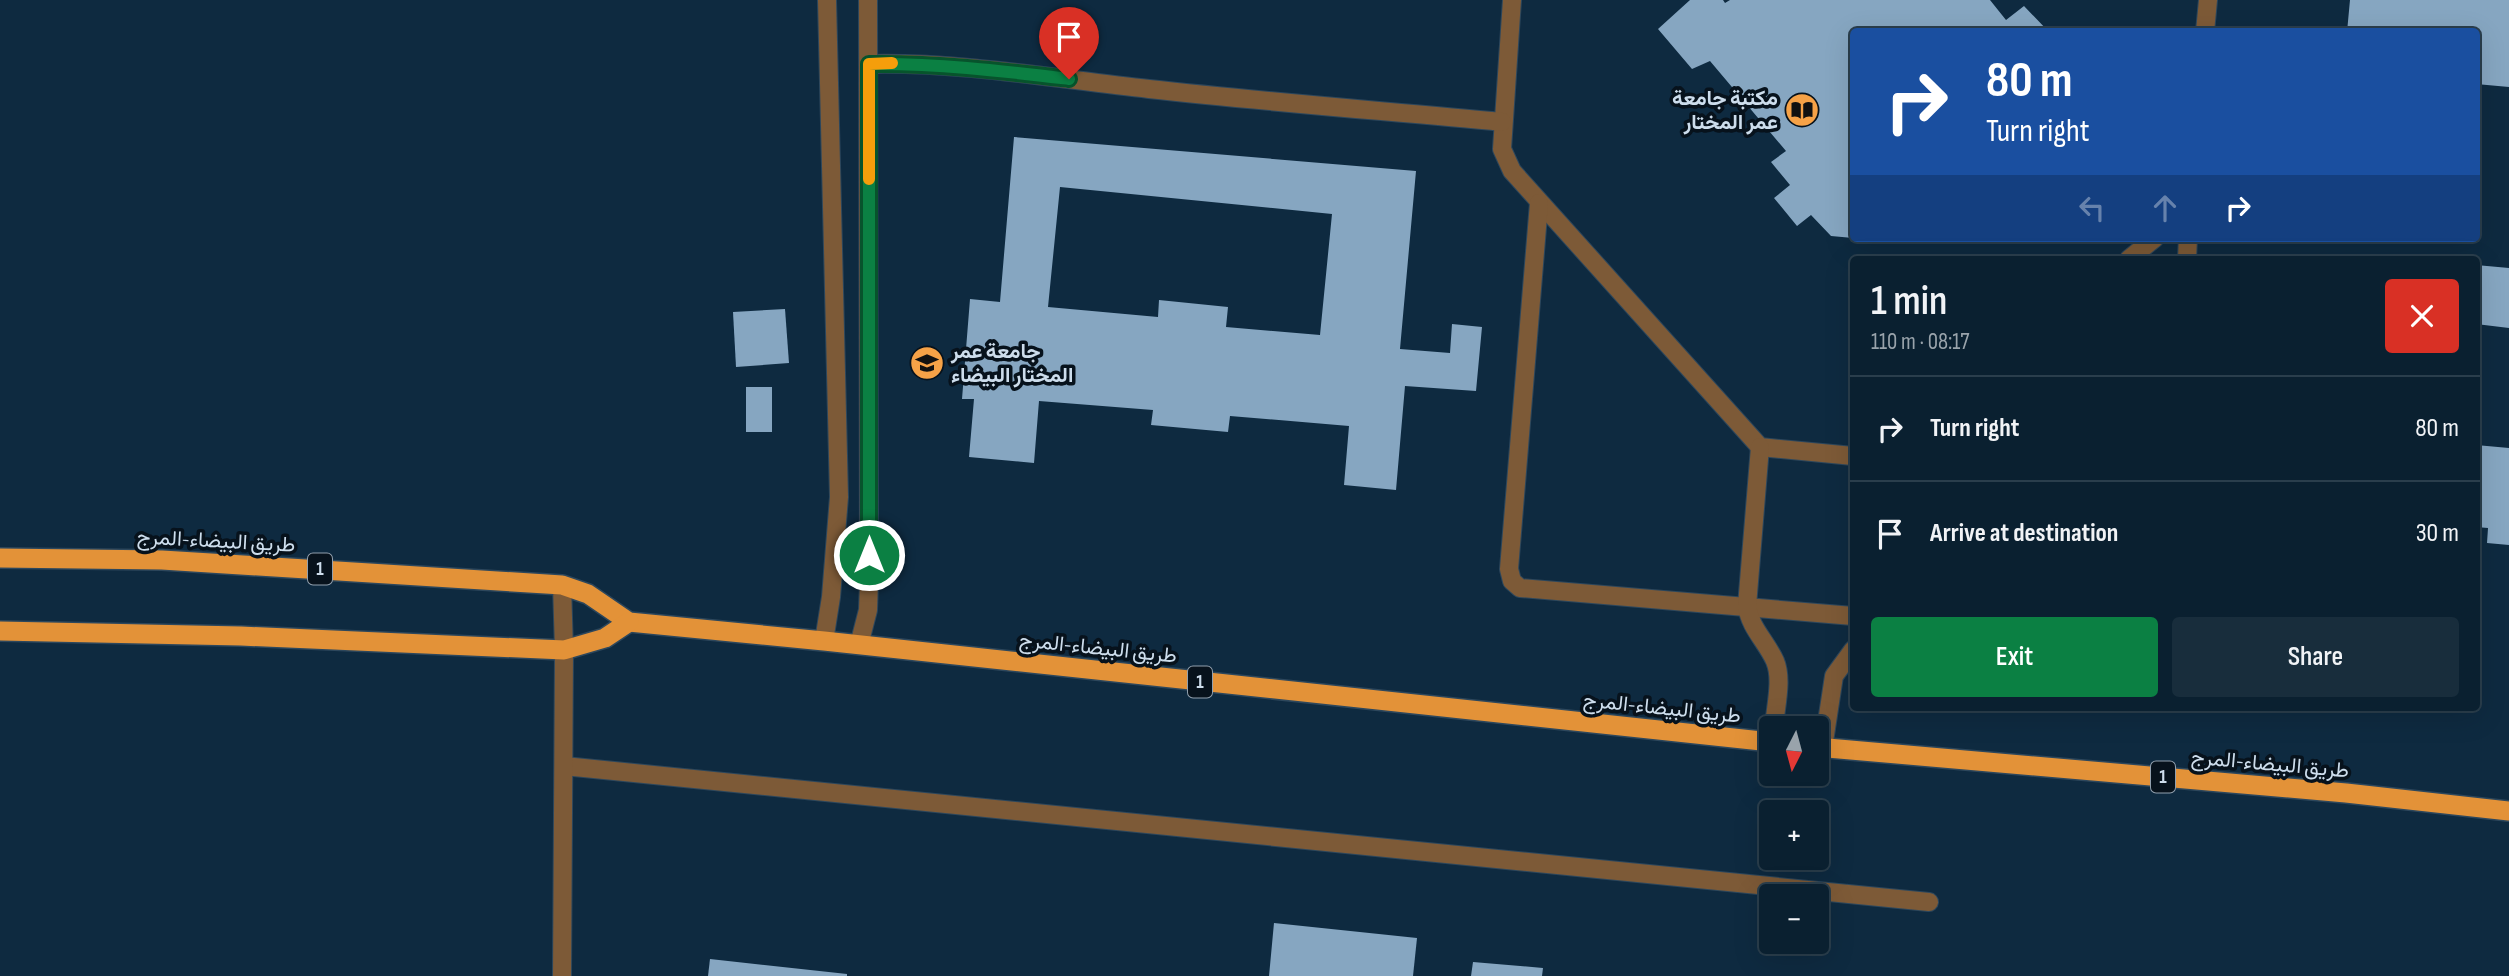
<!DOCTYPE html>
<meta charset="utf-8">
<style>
body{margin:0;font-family:"Sofia Sans Condensed",Vazirmatn,sans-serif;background:#182d3c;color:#f1f3f6;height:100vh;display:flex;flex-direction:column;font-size:26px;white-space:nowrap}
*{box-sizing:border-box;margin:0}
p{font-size:23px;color:#99a3ab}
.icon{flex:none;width:38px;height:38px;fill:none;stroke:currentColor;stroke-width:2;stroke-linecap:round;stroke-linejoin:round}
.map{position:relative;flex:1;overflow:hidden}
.drawer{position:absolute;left:1850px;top:256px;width:630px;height:455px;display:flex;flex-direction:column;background:#0a2030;border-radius:7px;box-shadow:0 7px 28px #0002,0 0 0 2px #2a3e4c}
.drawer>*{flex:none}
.hud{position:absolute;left:1850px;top:28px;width:630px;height:214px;border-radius:7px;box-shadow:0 7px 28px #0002,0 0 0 2px #2a3e4c;background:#1a4fa0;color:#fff;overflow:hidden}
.needle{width:46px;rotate:186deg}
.buttons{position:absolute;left:1759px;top:716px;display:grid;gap:14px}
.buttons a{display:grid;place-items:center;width:70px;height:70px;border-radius:7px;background:#0a2030;box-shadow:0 7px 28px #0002,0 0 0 2px #2a3e4c;font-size:35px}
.pin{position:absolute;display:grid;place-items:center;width:60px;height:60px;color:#fff;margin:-72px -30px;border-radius:50% 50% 50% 0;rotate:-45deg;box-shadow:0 0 7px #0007}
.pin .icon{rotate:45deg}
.me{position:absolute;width:77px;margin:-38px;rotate:0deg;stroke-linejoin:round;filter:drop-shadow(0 0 5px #0008)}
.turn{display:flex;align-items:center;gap:24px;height:147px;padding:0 21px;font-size:32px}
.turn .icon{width:91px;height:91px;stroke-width:2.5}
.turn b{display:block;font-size:49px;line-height:60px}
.lanes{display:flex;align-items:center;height:66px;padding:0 21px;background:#0003;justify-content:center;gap:35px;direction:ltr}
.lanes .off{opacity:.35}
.round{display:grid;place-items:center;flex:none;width:74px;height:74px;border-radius:7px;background:#182d3c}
.head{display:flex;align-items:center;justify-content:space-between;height:119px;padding:0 21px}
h1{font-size:42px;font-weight:600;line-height:52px}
.action{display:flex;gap:14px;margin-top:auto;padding:14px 21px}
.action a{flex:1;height:80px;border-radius:7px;background:#0b8043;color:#fff;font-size:28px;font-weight:600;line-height:80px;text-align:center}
.action a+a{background:#182d3c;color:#f1f3f6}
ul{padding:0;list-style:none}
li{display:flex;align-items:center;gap:21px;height:105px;padding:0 21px;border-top:2px solid #2a3e4c}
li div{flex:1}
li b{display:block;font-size:26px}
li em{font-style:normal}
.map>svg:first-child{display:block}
.building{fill:#86a6c1;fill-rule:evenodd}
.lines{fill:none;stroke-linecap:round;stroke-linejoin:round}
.service-casing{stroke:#2d475c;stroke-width:20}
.minor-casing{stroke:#2d475c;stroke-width:20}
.trunk-casing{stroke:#2d475c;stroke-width:22}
.service{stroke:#7d5a37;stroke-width:18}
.minor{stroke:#7d5a37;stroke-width:18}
.trunk{stroke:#e39238;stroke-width:19}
.route-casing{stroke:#07532c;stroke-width:18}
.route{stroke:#0b8043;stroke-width:12}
.slow{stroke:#f59e0b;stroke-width:12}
.labels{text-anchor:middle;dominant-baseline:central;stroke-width:7;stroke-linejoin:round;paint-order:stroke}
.shield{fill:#07121c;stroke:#92a0ae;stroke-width:2}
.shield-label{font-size:19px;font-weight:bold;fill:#cdddec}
.poi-label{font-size:21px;font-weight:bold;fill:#cdddec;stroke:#07121c;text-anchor:end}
.street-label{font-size:21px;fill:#cdddec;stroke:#07121c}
</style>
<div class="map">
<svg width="2509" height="976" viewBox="0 0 2509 976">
<rect width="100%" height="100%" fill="#0e2a40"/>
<g class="building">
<polygon points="1690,0 1723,0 1725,3 1730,0 1990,0 2006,20 2024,6 2049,32 1853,32 1853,238 1831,236 1811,215 1797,226 1774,198 1790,185 1771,162 1786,151 1710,61 1692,69 1658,29"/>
<polygon points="2350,0 2509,0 2509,87 2476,84 2476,32 2347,32"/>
<path d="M1014,137L1416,171L1400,349L1450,353L1452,324L1482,327L1476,391L1405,386L1396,490L1344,485L1349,426L1230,416L1228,432L1151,425L1153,410L1039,401L1034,463L969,457L974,399H962L970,299L1000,302ZM1060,187L1332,214L1320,335L1226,327L1228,307L1159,300L1158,317L1048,307Z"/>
<polygon points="2349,254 2382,257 2381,259 2349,259"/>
<polygon points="2476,265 2509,268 2509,328 2476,324"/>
<polygon points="785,309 789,363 736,367 733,312"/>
<rect x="746" y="387" width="26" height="45"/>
<polygon points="2476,445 2509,448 2509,545 2487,543 2488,528 2476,527"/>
<polygon points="1274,923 1417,938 1413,976 1269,976"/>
<polygon points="710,959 847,974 847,976 708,976"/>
<polygon points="1473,962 1543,968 1542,976 1471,976"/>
</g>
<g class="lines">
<g class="service-casing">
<g id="service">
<polyline points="1512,0 1502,149 1512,171 1760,447 1853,456"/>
<polyline points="2205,32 2208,0"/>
<path d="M869,64C964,62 1056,79 1149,89C1267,102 1385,111 1502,122"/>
<polyline points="1539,203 1509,569 1512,581 1520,588 1853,616"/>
<polyline points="2129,259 2155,238"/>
<polyline points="2187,259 2188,238"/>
<path d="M1760,447L1747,606C1750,628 1766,641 1775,661C1783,680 1775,708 1774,728"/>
<polyline points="1823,748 1834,676 1853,650"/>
<polyline points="564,766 1929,902"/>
</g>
</g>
<g class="minor-casing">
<g id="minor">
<polyline points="824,641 831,597 839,497 827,0"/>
<polyline points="859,645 868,610 869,582 868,0"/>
<polyline points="562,976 564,650 562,585"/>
</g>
</g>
<g class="trunk-casing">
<g id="trunk">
<polyline points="0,558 162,560 562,585 588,594 629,622 824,641 1771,742"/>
<polyline points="0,631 241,636 564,650 605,638 629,622"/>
<polyline points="1816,747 2346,793 2509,811"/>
</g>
</g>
<use href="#service" class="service"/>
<use href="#minor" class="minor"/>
<use href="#trunk" class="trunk"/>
</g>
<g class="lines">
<g class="route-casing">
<path id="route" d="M869,555V64C937,63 1002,71 1069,79"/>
</g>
<use href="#route" class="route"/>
<polyline class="slow" points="869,179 869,64 892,63"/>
</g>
<defs>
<g id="library-disc" transform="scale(1.75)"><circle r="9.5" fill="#f6a247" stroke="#07121c"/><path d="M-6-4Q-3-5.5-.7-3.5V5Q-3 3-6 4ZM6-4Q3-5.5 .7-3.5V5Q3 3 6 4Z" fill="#111"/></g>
<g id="university-disc" transform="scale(1.75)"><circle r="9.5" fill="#f6a247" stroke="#07121c"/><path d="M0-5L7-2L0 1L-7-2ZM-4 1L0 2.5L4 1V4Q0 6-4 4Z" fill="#111"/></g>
</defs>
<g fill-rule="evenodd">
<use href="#library-disc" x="1802" y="110"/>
<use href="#university-disc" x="927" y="363"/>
</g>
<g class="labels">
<g class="shield">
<rect x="308" y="553.5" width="24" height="31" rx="5"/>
<rect x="1188" y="666.5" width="24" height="31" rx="5"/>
<rect x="2151" y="761.5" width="24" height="31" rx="5"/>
</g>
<g class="shield-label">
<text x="320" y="569">1</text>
<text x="1200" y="682">1</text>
<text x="2163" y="777">1</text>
</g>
<g class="poi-label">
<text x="1778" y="98">مكتبة جامعة<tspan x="1778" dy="24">عمر المختار</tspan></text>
<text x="951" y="351" text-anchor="start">جامعة عمر<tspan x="951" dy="24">المختار البيضاء</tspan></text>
</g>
<g class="street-label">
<text transform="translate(216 541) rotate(3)">طريق البيضاء-المرج</text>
<text transform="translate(1098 648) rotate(6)">طريق البيضاء-المرج</text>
<text transform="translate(1662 708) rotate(6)">طريق البيضاء-المرج</text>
<text transform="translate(2270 764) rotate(5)">طريق البيضاء-المرج</text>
</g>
</g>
</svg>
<div class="buttons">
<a><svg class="needle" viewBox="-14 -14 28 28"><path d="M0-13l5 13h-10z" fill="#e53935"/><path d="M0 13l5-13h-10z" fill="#99a3ab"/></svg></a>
<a>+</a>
<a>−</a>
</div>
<div class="pin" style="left:1069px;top:79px;background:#d93025"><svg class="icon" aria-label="arrive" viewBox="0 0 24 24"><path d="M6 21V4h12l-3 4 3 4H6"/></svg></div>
<svg class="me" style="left:869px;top:555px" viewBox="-20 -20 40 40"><circle r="17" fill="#0b8043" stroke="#fff" stroke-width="3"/><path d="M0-11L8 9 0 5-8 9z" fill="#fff"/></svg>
<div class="hud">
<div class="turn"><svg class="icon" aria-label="right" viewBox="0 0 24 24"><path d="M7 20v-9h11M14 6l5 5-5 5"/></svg><div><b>80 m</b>Turn right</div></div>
<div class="lanes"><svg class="icon off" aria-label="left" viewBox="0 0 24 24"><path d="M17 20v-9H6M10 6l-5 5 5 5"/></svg><svg class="icon off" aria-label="ahead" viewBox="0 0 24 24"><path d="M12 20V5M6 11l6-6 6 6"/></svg><svg class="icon" aria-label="right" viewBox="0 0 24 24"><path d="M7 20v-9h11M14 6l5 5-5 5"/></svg></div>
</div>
<section class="drawer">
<div class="head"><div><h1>1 min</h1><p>110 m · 08:17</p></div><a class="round" style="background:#d93025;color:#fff"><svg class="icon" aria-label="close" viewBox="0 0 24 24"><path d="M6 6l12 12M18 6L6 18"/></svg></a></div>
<ul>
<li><svg class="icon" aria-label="right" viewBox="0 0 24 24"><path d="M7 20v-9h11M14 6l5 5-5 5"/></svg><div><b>Turn right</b></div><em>80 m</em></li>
<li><svg class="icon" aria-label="arrive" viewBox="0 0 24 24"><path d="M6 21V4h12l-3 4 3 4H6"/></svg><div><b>Arrive at destination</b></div><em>30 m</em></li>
</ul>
<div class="action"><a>Exit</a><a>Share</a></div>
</section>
</div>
